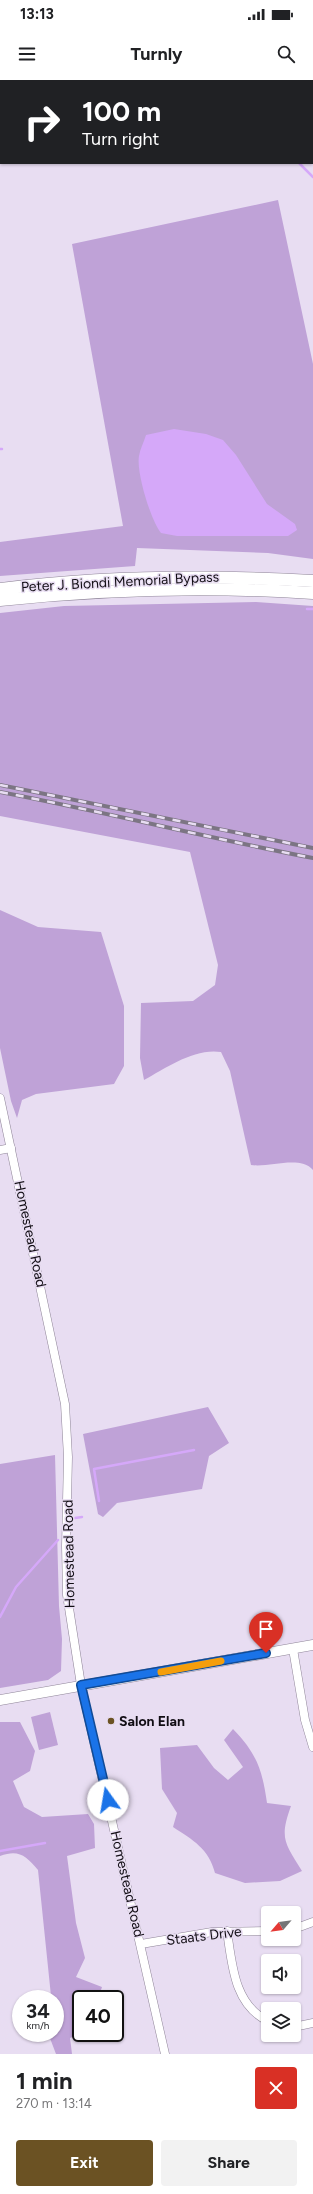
<!DOCTYPE html>
<meta charset="utf-8">
<style>
body{margin:0;font-family:Figtree,sans-serif;background:#f2f2f2;color:#202124;height:100vh;display:flex;flex-direction:column;font-size:15px;white-space:nowrap}
*{box-sizing:border-box;margin:0}
p{font-size:13px;color:#757577}
.icon{flex:none;width:22px;height:22px;fill:none;stroke:currentColor;stroke-width:2;stroke-linecap:round;stroke-linejoin:round}
.map{position:relative;height:1974px;overflow:hidden}
.panel{display:flex;flex-direction:column;background:#fff;flex:1}
.panel>*{flex:none}
.guide{position:absolute;left:0px;top:0px;width:313px;height:84px;box-shadow:0 1px 3px #0004;background:#202124;color:#fff;overflow:hidden}
.needle{width:26px;rotate:242deg}
.tools{position:absolute;left:261px;top:1826px;display:grid;gap:8px}
.tools a{display:grid;place-items:center;width:40px;height:40px;border-radius:4px;background:#fff;box-shadow:0 1px 3px #0004;font-size:20px}
.speed{position:absolute;left:12px;top:1910px;display:flex;gap:8px;font-size:20px;font-weight:700;text-align:center}
.speed>*{display:grid;place-content:center;width:52px;height:52px;border-radius:50%;background:#fff;box-shadow:0 1px 3px #0004;line-height:1}
.speed small{font-size:10px;font-weight:400}
.speed .limit{border:2px solid #111;border-radius:6px;background:#fff;color:#111}
.pin{position:absolute;display:grid;place-items:center;width:34px;height:34px;color:#fff;margin:-41px -17px;border-radius:50% 50% 50% 0;rotate:-45deg;box-shadow:0 0 4px #0007}
.pin .icon{rotate:45deg}
.me{position:absolute;width:44px;margin:-22px;rotate:347deg;stroke-linejoin:round;filter:drop-shadow(0 0 3px #0008)}
.turn{display:flex;align-items:center;gap:14px;height:84px;padding:0 16px;font-size:18px}
.turn .icon{width:52px;height:52px;stroke-width:2.5}
.turn b{display:block;font-size:28px;line-height:34px}
.round{display:grid;place-items:center;flex:none;width:42px;height:42px;border-radius:4px;background:#f2f2f2}
.headline{display:flex;align-items:center;justify-content:space-between;height:68px;padding:0 16px}
h1{font-size:24px;font-weight:700;line-height:30px}
.button{display:flex;gap:8px;margin-top:auto;padding:8px 16px}
.button a{flex:1;height:46px;border-radius:4px;background:#6b5223;color:#fff;font-size:16px;font-weight:700;line-height:46px;text-align:center}
.button a+a{background:#f2f2f2;color:#202124}
.status{display:flex;justify-content:space-between;align-items:center;height:28px;padding:0 20px;background:#fff;direction:ltr}
.status svg{height:11px;fill:currentColor}
header{display:flex;justify-content:space-between;align-items:center;height:52px;padding:0 16px;background:#fff;font-size:18px;font-weight:700}
.map>svg:first-child{display:block}
.green{fill:#bfa2d7}
.water{fill:#d5a8f9}
.lines{fill:none;stroke-linecap:round;stroke-linejoin:round}
.stream{stroke:#d5a8f9;stroke-width:2.5}
.minor-casing{stroke:#8f8598;stroke-width:9}
.major-casing{stroke:#8f8598;stroke-width:11}
.highway-casing{stroke:#8f8598;stroke-width:13}
.minor{stroke:#fff;stroke-width:8}
.major{stroke:#fff;stroke-width:10}
.highway{stroke:#fff;stroke-width:12}
.rail-casing{stroke:#7c7583;stroke-width:4}
.rail{stroke:#e8ddf2;stroke-width:2.5;stroke-dasharray:8;stroke-linecap:butt}
.route-casing{stroke:#114b97;stroke-width:10}
.route{stroke:#1a73e8;stroke-width:7}
.slow{stroke:#f59e0b;stroke-width:7}
.poi-dot{fill:#6b5223;stroke:#e8ddf2;stroke-width:1.5}
.labels{text-anchor:middle;dominant-baseline:central;stroke-width:3;stroke-linejoin:round;paint-order:stroke}
.street-label{font-size:14px;fill:#110d14;stroke:#e8ddf2}
.poi-label{font-size:14px;font-weight:bold;fill:#110d14;stroke:#e8ddf2;text-anchor:start}
</style>
<div class="status"><b>13:13</b><svg viewBox="0 0 49 12"><path d="M0 12V9h3v3zM5 12V6h3v6zM10 12V3h3v9zM15 12V0h3v12zM26 1h20v11H26zM47 4h2v5h-2z"/></svg></div>
<header><svg class="icon" aria-label="menu" viewBox="0 0 24 24"><path d="M4 6h16M4 12h16M4 18h16"/></svg>Turnly<svg class="icon" aria-label="search" viewBox="0 0 24 24"><circle cx="10" cy="10" r="6"/><path d="M15 15l6 6"/></svg></header>
<div class="map">
<svg width="313" height="1974" viewBox="0 0 313 1974">
<rect width="100%" height="100%" fill="#e8ddf2"/>
<g class="green">
<polygon points="278,120 313,284 313,479 268,473 137,468 135,486 0,496 0,462 123,446 72,164"/>
<path d="M256,522L313,526V1090C300,1075 269,1088 251,1085L230,991L221,972C194,968 166,988 144,1000L140,978L141,923L193,921L215,905L218,885L190,772L0,736V533L64,526Z"/>
<polygon points="0,830 38,847 101,852 124,926 124,986 114,1004 36,1014 22,1020 17,1038 11,1021 0,968"/>
<polygon points="208,1327 229,1363 209,1376 202,1409 117,1423 103,1437 98,1434 83,1354"/>
<polygon points="55,1375 59,1526 62,1559 61,1591 48,1600 0,1608 0,1384"/>
<polygon points="50,1632 58,1665 39,1670 31,1637"/>
<path d="M0,1642H20L35,1671L30,1691L13,1701L24,1727L42,1737L88,1734L94,1744L95,1768L67,1776L76,1843L85,1878L76,1897L102,1907L98,1919H81L82,1953L70,1958L72,1974H56L48,1953H55V1919H50L51,1916L38,1790C26,1776 19,1769 0,1776Z"/>
<path d="M233,1649C257,1674 262,1689 267,1723L291,1726C279,1759 285,1763 302,1791L280,1801L245,1803L215,1793C209,1769 193,1760 173,1747L177,1733L162,1709L160,1668L197,1665L214,1688L228,1700L243,1687L224,1660Z"/>
</g>
<path class="water" d="M174,349L206,354L223,360L236,375L267,424L295,444L297,450L288,456H177L161,453C151,441 136,392 139,376C140,369 144,362 146,355Z"/>
<g class="lines">
<g class="stream">
<polyline points="0,23 1,23"/>
<polyline points="299,83 313,97"/>
<polyline points="0,369 2,369"/>
<polyline points="307,529 313,529"/>
<polyline points="99,1421 94,1389 194,1370"/>
<polyline points="75,1438 82,1437"/>
<polyline points="0,1537 16,1507 58,1460"/>
<polyline points="0,1771 45,1763"/>
</g>
<g class="minor-casing">
<g id="minor">
<polyline points="0,1018 65,1324 68,1377 66,1466 67,1515 81,1605 165,1974"/>
<polyline points="0,1070 11,1068"/>
<polyline points="293,1569 305,1640 313,1667"/>
<polyline points="294,1849 313,1842"/>
<path d="M227,1851C232,1884 234,1925 268,1941"/>
<polyline points="141,1864 212,1852 268,1851"/>
<polyline points="294,1947 313,1943"/>
</g>
</g>
<g class="major-casing">
<polyline id="major" points="0,1620 313,1565"/>
</g>
<g class="highway-casing">
<g id="highway">
<path d="M0,509C104,496 209,495 313,501"/>
<path d="M0,520C104,509 209,506 313,513"/>
</g>
</g>
<use href="#minor" class="minor"/>
<use href="#major" class="major"/>
<use href="#highway" class="highway"/>
<g class="rail-casing">
<g id="rail">
<polyline points="0,705 313,768"/>
<path d="M0,712C105,732 208,758 313,778"/>
</g>
</g>
<use href="#rail" class="rail"/>
</g>
<g class="lines">
<g class="route-casing">
<polyline id="route" points="108,1720 81,1605 266,1573"/>
</g>
<use href="#route" class="route"/>
<polyline class="slow" points="161,1592 221,1581"/>
</g>
<circle class="poi-dot" cx="111" cy="1641" r="4"/>
<g class="labels">
<g class="street-label">
<text transform="translate(120 502) rotate(-3)">Peter J. Biondi Memorial Bypass</text>
<text transform="translate(30 1154) rotate(78)">Homestead Road</text>
<text transform="translate(69 1474) rotate(-91)">Homestead Road</text>
<text transform="translate(127 1804) rotate(77)">Homestead Road</text>
<text transform="translate(204 1856) rotate(-7)">Staats Drive</text>
</g>
<g class="poi-label">
<text x="119" y="1641">Salon Elan</text>
</g>
</g>
</svg>
<div class="tools">
<a><svg class="needle" viewBox="-14 -14 28 28"><path d="M0-13l5 13h-10z" fill="#e53935"/><path d="M0 13l5-13h-10z" fill="#757577"/></svg></a>
<a><svg class="icon" aria-label="sound" viewBox="0 0 24 24"><path d="M4 9h4l5-4v14l-5-4H4zM17 9q2 3 0 6"/></svg></a>
<a><svg class="icon" aria-label="layers" viewBox="0 0 24 24"><path d="M12 4l9 5-9 5-9-5zM3 14l9 5 9-5"/></svg></a>
</div>
<div class="speed"><div>34<small>km/h</small></div><div class="limit">40</div></div>
<div class="pin" style="left:266px;top:1573px;background:#d93025"><svg class="icon" aria-label="arrive" viewBox="0 0 24 24"><path d="M6 21V4h12l-3 4 3 4H6"/></svg></div>
<svg class="me" style="left:108px;top:1720px" viewBox="-20 -20 40 40"><circle r="19" fill="#fff"/><path d="M0-13L10 11 0 6-10 11z" fill="#1a73e8"/></svg>
<div class="guide">
<div class="turn"><svg class="icon" aria-label="right" viewBox="0 0 24 24"><path d="M7 20v-9h11M14 6l5 5-5 5"/></svg><div><b>100 m</b>Turn right</div></div>
</div>
</div>
<section class="panel">
<div class="headline"><div><h1>1 min</h1><p>270 m · 13:14</p></div><a class="round" style="background:#d93025;color:#fff"><svg class="icon" aria-label="close" viewBox="0 0 24 24"><path d="M6 6l12 12M18 6L6 18"/></svg></a></div>
<div class="button"><a>Exit</a><a>Share</a></div>
</section>
